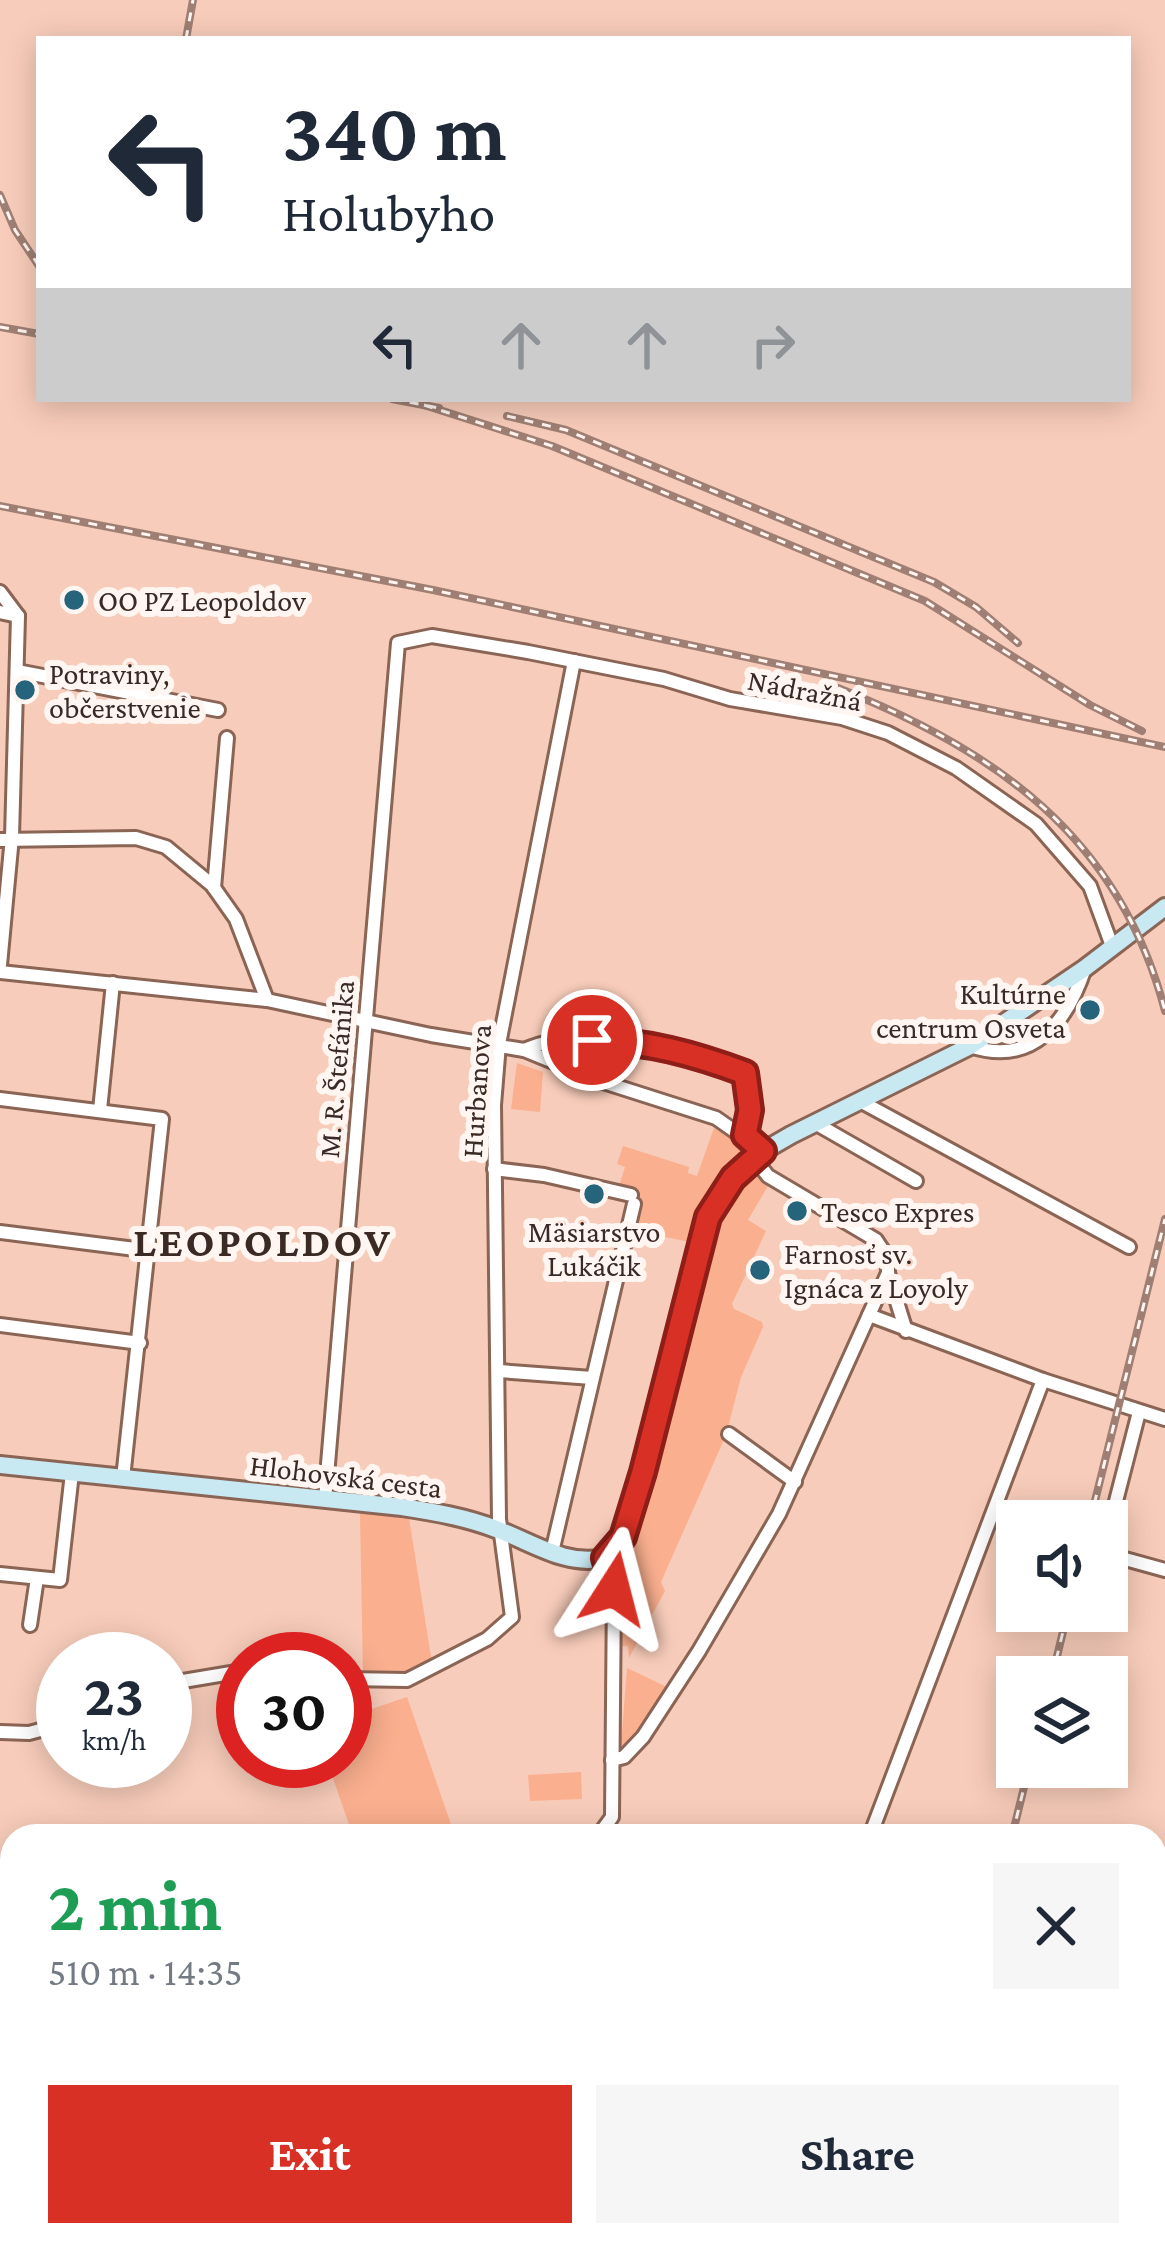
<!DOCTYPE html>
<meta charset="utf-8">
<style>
body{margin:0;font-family:"Crimson Pro",serif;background:#f6f6f7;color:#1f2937;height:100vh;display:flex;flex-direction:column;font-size:45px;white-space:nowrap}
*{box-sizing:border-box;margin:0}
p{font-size:39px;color:#747a83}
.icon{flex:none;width:66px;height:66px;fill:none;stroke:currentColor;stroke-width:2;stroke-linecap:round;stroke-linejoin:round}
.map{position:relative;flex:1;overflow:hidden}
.sheet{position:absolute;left:0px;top:1824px;width:1167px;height:423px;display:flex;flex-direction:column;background:#fff;border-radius:36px 36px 0 0;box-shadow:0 6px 30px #0003}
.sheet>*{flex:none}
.banner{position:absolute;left:36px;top:36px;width:1095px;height:366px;border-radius:0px;box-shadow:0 6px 30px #0003;background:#fff;color:#1f2937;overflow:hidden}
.controls{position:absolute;left:996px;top:1500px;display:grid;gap:24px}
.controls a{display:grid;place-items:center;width:132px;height:132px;border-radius:0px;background:#fff;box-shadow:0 6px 30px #0003;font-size:60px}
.speed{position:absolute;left:36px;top:1632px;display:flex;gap:24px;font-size:60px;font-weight:700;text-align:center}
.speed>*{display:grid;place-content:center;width:156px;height:156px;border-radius:50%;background:#fff;box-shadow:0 6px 30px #0003;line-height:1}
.speed small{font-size:30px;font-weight:400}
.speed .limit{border:18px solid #d22;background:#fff;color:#111}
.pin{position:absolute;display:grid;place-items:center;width:102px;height:102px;color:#fff;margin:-51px;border:6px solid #fff;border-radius:50%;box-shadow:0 3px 12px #0007}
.me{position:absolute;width:132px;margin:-66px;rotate:9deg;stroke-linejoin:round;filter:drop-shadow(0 0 9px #0008)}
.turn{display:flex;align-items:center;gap:42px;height:252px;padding:0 48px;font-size:54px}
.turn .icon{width:156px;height:156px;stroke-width:2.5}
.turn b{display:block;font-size:84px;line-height:102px}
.lanes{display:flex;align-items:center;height:114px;padding:0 48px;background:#0003;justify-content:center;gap:60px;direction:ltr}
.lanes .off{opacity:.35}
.round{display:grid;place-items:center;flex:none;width:126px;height:126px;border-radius:0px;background:#f6f6f7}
.head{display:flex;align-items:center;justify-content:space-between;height:204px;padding:0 48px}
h1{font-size:72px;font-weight:700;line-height:90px;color:#1e9e55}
.cta{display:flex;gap:24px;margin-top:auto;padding:24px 48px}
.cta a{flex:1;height:138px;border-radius:0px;background:#d93025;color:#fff;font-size:48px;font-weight:700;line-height:138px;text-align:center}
.cta a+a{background:#f6f6f7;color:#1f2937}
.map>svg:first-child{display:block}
.green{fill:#faaf8f}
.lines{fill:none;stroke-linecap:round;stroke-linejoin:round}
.street-casing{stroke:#8a6454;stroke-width:18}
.secondary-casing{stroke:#8a6454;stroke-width:22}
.street{stroke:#fff;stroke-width:12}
.secondary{stroke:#c8e8f2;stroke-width:16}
.rail-casing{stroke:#9f7f73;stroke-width:8}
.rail{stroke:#fff6f2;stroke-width:3;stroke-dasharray:9;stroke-linecap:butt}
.route-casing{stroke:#8d1f18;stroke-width:30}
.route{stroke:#d93025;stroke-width:21}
.poi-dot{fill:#25647a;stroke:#fff6f2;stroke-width:4.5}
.labels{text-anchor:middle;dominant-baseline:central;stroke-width:12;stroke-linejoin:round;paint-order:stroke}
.poi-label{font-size:30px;fill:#3b2a24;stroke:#fff6f2;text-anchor:start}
.street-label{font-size:30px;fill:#3b2a24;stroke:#fff6f2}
.district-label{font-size:42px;font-weight:bold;letter-spacing:3px;fill:#3b2a24;stroke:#fff6f2}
</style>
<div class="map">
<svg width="1165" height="2245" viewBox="0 0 1165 2245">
<rect width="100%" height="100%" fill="#f8ccba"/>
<g class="green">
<polygon points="517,1063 543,1072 540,1112 511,1109"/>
<path d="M714,1128C736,1139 748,1147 748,1173L760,1175L768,1186L748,1220L766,1231L732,1304L734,1309L762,1322L763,1327L741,1377L726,1435L661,1582L665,1591L629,1658L628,1646H618V1610L626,1609V1595L618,1587C618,1560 637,1504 647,1476C656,1451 670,1431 666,1403L705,1245L635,1231L632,1227L638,1202L619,1186L625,1167L617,1164L623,1146L689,1167L688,1173L697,1176Z"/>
<polygon points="360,1513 409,1518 432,1663 397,1677 363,1676"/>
<polygon points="627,1668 667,1687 626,1747 621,1745"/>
<polygon points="407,1697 455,1836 353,1836 327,1761 345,1761 345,1718"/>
<polygon points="581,1772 582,1799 530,1801 528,1775"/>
<polygon points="1165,2057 1165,2245 1057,2245 1056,2235 1155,2235 1155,2059"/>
</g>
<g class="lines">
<g class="street-casing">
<g id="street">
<polyline points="0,592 18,616"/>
<polyline points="0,612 18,616"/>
<polyline points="17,671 218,710"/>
<polyline points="0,840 136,838 166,847 212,885 236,919 267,1000"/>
<polyline points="214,888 227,738"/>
<polyline points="0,965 12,837 18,616"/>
<polyline points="0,972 267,1000 431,1035 524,1050 600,1081 716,1118 763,1151"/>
<path d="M970,1046C1033,1067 1067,1022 1085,968"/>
<path d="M524,1050C591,1021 681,1048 745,1073L750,1110L745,1135"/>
<polyline points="0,1099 162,1119 123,1478"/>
<polyline points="860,1101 1129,1247"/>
<polyline points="100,1110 113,983"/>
<polyline points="815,1123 916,1181"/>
<polyline points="753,1157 768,1176 876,1240 888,1258 888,1273 906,1331"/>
<polyline points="494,1169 544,1175 631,1195"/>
<polyline points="0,1232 151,1251"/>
<polyline points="869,1315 1043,1380 1165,1419"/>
<polyline points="0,1325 140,1343"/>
<polyline points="499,1371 592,1378"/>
<polyline points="729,1434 795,1482"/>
<polyline points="325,1499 398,643 432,636 528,652 664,679 730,699 842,718 888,733 956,768 1036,824 1090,886 1112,946"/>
<polyline points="1107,1536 1139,1412"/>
<polyline points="552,1552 634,1204"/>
<polyline points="1107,1554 1165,1570"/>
<polyline points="0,1574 60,1580 72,1473"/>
<polyline points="30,1625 37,1578"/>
<polyline points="345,1679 407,1680 487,1639 512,1617 499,1519 494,1105 499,1044 574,661"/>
<polyline points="165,1684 243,1671"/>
<polyline points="0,1732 29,1733 63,1724"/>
<polyline points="612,1760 624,1757 643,1737 699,1651 779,1514 888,1273"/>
<polyline points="598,1836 612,1817 614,1589 605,1558"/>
<polyline points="870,1836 1043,1380"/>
<polyline points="762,2235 768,2245"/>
</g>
</g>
<g class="secondary-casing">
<path id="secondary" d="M0,1465L402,1507C434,1512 465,1517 496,1529C532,1542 566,1567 605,1558L623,1537L643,1472L708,1217L733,1178L753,1157L791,1135L970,1046L1085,968L1165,907"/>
</g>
<use href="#street" class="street"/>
<use href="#secondary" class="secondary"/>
<g class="rail-casing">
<g id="rail">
<polyline points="186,39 193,0"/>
<polyline points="0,195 15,230 39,266"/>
<polyline points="0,327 39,334"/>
<polyline points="392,399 439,408"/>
<polyline points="424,405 552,446 925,601 1090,705 1142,731"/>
<polyline points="507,416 566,430 934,582 976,607 1018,643"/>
<polyline points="0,506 433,590 1165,747"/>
<path d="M838,688C996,750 1120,838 1165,1011"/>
<polyline points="1090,1521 1165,1219"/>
<polyline points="1052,1677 1068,1611"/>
<polyline points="1012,1836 1029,1767"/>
<polyline points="903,2245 907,2235"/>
</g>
</g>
<use href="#rail" class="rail"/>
</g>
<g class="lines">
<g class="route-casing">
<path id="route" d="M592,1040C647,1041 694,1054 745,1073L750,1110L745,1135L763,1151L733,1178L708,1217L643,1472L623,1537L605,1558L614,1589"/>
</g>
<use href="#route" class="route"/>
</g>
<g class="poi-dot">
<circle cx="74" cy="600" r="12"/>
<circle cx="25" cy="690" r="12"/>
<circle cx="1090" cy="1010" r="12"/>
<circle cx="594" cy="1194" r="12"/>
<circle cx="797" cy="1211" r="12"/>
<circle cx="760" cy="1270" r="12"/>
</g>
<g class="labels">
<g class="poi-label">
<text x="98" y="600">OO PZ Leopoldov</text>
<text x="49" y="673">Potraviny,<tspan x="49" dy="34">občerstvenie</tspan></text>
<text x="1066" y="993" text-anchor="end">Kultúrne<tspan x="1066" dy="34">centrum Osveta</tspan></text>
<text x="821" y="1211">Tesco Expres</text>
<text x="594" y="1231" text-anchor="middle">Mäsiarstvo<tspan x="594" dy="34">Lukáčik</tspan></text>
<text x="784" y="1253">Farnosť sv.<tspan x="784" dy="34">Ignáca z Loyoly</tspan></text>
</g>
<g class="street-label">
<text transform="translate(805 690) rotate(11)">Nádražná</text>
<text transform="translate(336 1069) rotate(-85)">M. R. Štefánika</text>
<text transform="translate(476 1091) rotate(-86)">Hurbanova</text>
<text transform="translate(346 1476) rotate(7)">Hlohovská cesta</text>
</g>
<g class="district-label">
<text x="263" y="1241">LEOPOLDOV</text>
</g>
</g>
</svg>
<div class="controls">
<a><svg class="icon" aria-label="sound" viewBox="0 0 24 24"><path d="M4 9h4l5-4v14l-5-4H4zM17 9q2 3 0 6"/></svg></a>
<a><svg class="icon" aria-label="layers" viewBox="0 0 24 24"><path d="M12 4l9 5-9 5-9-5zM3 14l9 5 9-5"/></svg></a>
</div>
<div class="speed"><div>23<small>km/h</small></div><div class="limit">30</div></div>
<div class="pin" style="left:592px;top:1040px;background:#d93025"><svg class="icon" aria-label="arrive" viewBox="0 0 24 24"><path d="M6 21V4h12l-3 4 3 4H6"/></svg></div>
<svg class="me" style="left:614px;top:1589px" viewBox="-20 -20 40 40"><path d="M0-17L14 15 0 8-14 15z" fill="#d93025" stroke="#fff" stroke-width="4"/></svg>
<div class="banner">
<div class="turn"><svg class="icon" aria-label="left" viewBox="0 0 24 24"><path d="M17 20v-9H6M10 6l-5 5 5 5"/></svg><div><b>340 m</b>Holubyho</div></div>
<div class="lanes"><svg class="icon" aria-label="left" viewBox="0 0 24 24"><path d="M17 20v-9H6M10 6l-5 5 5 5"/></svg><svg class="icon off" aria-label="ahead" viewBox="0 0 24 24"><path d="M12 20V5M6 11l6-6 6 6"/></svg><svg class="icon off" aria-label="ahead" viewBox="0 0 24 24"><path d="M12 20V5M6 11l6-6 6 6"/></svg><svg class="icon off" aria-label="right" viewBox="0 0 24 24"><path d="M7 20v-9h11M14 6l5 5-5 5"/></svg></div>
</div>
<section class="sheet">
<div class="head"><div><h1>2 min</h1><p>510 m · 14:35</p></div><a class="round"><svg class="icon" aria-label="close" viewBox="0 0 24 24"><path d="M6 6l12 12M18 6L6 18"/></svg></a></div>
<div class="cta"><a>Exit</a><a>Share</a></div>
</section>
</div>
